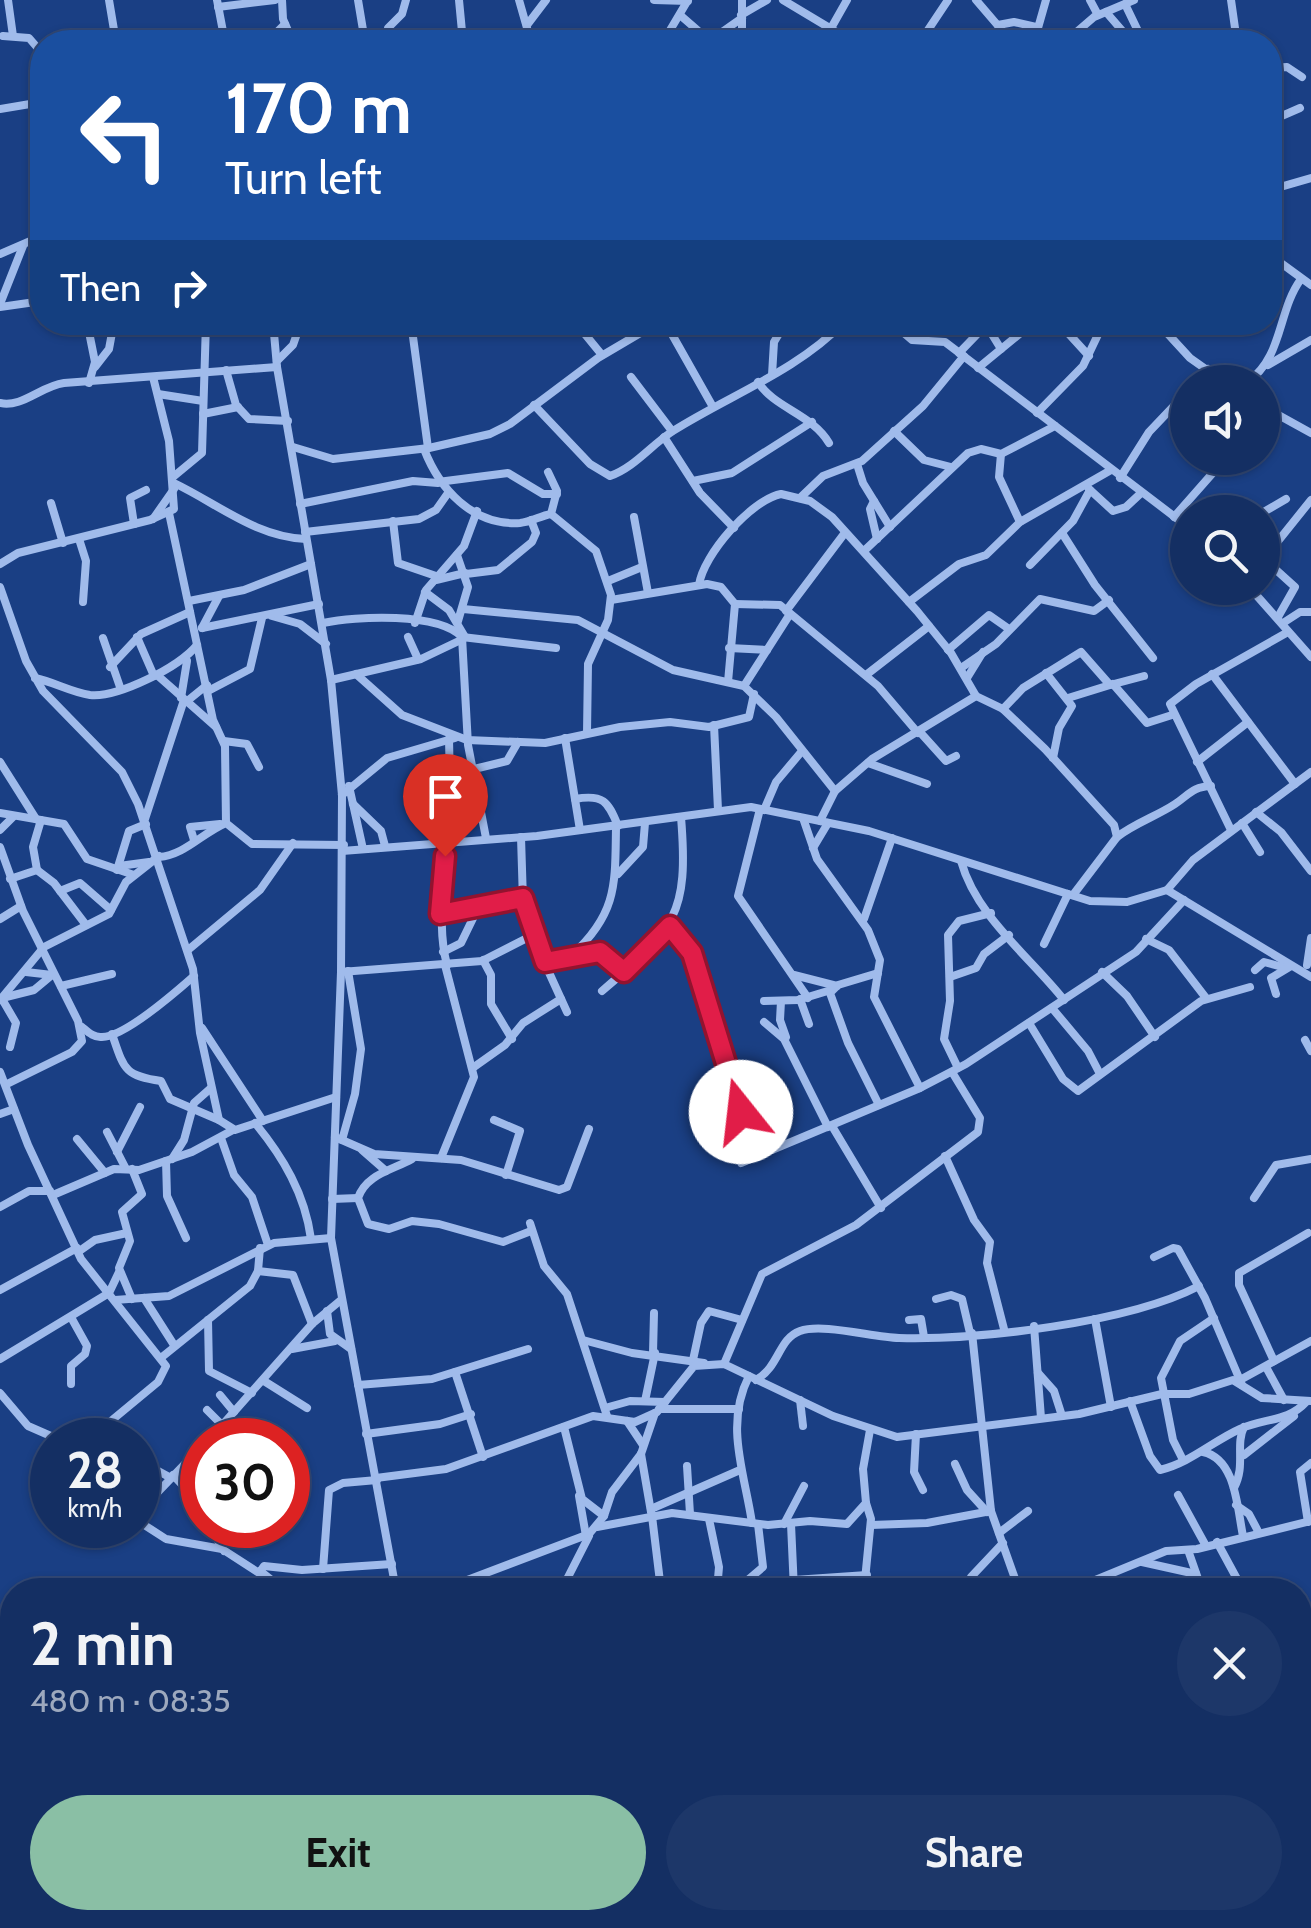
<!DOCTYPE html>
<meta charset="utf-8">
<style>
body{margin:0;font-family:Cabin,sans-serif;background:#1d3769;color:#f1f3f6;height:100vh;display:flex;flex-direction:column;font-size:38px;white-space:nowrap}
*{box-sizing:border-box;margin:0}
p{font-size:32px;color:#9da9be}
.icon{flex:none;width:55px;height:55px;fill:none;stroke:currentColor;stroke-width:2;stroke-linecap:round;stroke-linejoin:round}
.map{position:relative;flex:1;overflow:hidden}
.sheet{position:absolute;left:0px;top:1578px;width:1312px;height:352px;display:flex;flex-direction:column;background:#142f63;border-radius:40px 40px 0 0;box-shadow:0 2px 8px #0004,0 0 0 2px #334a78}
.sheet>*{flex:none}
.guide{position:absolute;left:30px;top:30px;width:1252px;height:305px;border-radius:40px;box-shadow:0 2px 8px #0004,0 0 0 2px #334a78;background:#1a4fa0;color:#fff;overflow:hidden}
.controls{position:absolute;left:1170px;top:365px;display:grid;gap:20px}
.controls a{display:grid;place-items:center;width:110px;height:110px;border-radius:50%;background:#142f63;box-shadow:0 2px 8px #0004,0 0 0 2px #334a78;font-size:50px}
.speed{position:absolute;left:30px;top:1418px;display:flex;gap:20px;font-size:50px;font-weight:700;text-align:center}
.speed>*{display:grid;place-content:center;width:130px;height:130px;border-radius:50%;background:#142f63;box-shadow:0 2px 8px #0004,0 0 0 2px #334a78;line-height:1}
.speed small{font-size:25px;font-weight:400}
.speed .limit{border:15px solid #d22;background:#fff;color:#111}
.pin{position:absolute;display:grid;place-items:center;width:85px;height:85px;color:#fff;margin:-102px -42px;border-radius:50% 50% 50% 0;rotate:-45deg;box-shadow:0 0 10px #0007}
.pin .icon{rotate:45deg}
.me{position:absolute;width:110px;margin:-55px;rotate:344deg;stroke-linejoin:round;filter:drop-shadow(0 0 8px #0008)}
.turn{display:flex;align-items:center;gap:35px;height:210px;padding:0 30px;font-size:45px}
.turn .icon{width:130px;height:130px;stroke-width:2.5}
.turn b{display:block;font-size:70px;line-height:85px}
.then{display:flex;align-items:center;height:95px;padding:0 30px;background:#0003;gap:20px;font-size:38px}
.round{display:grid;place-items:center;flex:none;width:105px;height:105px;border-radius:52px;background:#1d3769}
.overview{display:flex;align-items:center;justify-content:space-between;height:170px;padding:0 30px}
h1{font-size:60px;font-weight:700;line-height:75px}
.cta{display:flex;gap:20px;margin-top:auto;padding:20px 30px}
.cta a{flex:1;height:115px;border-radius:60px;background:#8abfa5;color:#111;font-size:40px;font-weight:700;line-height:115px;text-align:center}
.cta a+a{background:#1d3769;color:#f1f3f6}
.map>svg:first-child{display:block}
.lines{fill:none;stroke-linecap:round;stroke-linejoin:round}
.minor{stroke:#a0bbeb;stroke-width:8}
.route-casing{stroke:#92132f;stroke-width:25}
.route{stroke:#e11d48;stroke-width:18}
</style>
<div class="map">
<svg width="1311" height="1928" viewBox="0 0 1311 1928">
<rect width="100%" height="100%" fill="#1a3f84"/>
<g class="lines">
<g class="minor">
<polyline points="8,0 13,36"/>
<polyline points="109,0 116,42"/>
<polyline points="217,0 225,42"/>
<polyline points="282,0 283,19 293,42"/>
<polyline points="358,0 365,42"/>
<polyline points="459,0 463,42"/>
<polyline points="519,0 531,42"/>
<polyline points="654,0 688,1"/>
<polyline points="783,0 853,42"/>
<polyline points="976,0 1012,42"/>
<polyline points="1090,0 1098,15"/>
<polyline points="1231,0 1237,42"/>
<polyline points="1125,4 1138,31 1132,42"/>
<polyline points="218,7 275,0"/>
<polyline points="1106,12 1132,42"/>
<polyline points="680,15 711,42"/>
<polyline points="741,15 767,0"/>
<polyline points="527,25 546,0"/>
<polyline points="998,25 1014,22 1036,27"/>
<polyline points="830,30 847,0"/>
<polyline points="3,36 29,38 42,53"/>
<polyline points="715,37 742,18"/>
<polyline points="706,39 742,32"/>
<polyline points="267,42 285,24"/>
<polyline points="390,42 388,28 402,14 406,0"/>
<polyline points="663,42 688,0"/>
<polyline points="742,42 742,0"/>
<polyline points="920,42 948,0"/>
<polyline points="1034,42 1046,0"/>
<polyline points="1065,42 1094,17 1134,0"/>
<polyline points="1270,68 1287,67 1302,77"/>
<polyline points="0,109 42,102"/>
<polyline points="1270,121 1300,108"/>
<polyline points="1270,190 1311,178"/>
<polyline points="0,254 42,236"/>
<polyline points="1270,255 1311,285"/>
<polyline points="0,304 23,246"/>
<polyline points="0,307 42,301"/>
<polyline points="87,322 95,362 89,383"/>
<polyline points="273,322 277,367 331,680 342,795 341,972 331,1238 396,1590"/>
<polyline points="411,322 428,448"/>
<polyline points="575,322 602,355"/>
<polyline points="665,322 713,407"/>
<polyline points="891,322 912,340 945,342 1188,527"/>
<polyline points="1058,322 1089,356"/>
<polyline points="1157,322 1190,358 1224,382"/>
<polyline points="985,323 1001,349"/>
<polyline points="959,353 986,325"/>
<polyline points="277,361 293,345 301,322"/>
<polyline points="1268,365 1311,340"/>
<polyline points="95,367 109,349 114,322"/>
<polyline points="978,368 1034,322"/>
<polyline points="226,370 236,405 249,419 288,421"/>
<polyline points="772,375 774,342 786,322"/>
<polyline points="631,377 672,431"/>
<path d="M758,382C774,408 812,414 829,443"/>
<polyline points="1195,382 1208,369"/>
<path d="M1248,382C1284,355 1277,312 1301,279"/>
<polyline points="158,394 203,401"/>
<path d="M0,403C22,408 41,386 64,383L277,367"/>
<path d="M534,405L590,464L610,476C635,467 651,445 673,431C730,395 797,371 844,322"/>
<polyline points="1184,405 1188,408"/>
<polyline points="1262,406 1311,433"/>
<polyline points="1037,413 1083,366 1104,322"/>
<polyline points="203,414 238,407"/>
<polyline points="894,431 924,460 951,467"/>
<polyline points="664,437 700,493 734,528"/>
<polyline points="293,447 333,459 429,448 490,434 510,424 598,358 659,322"/>
<path d="M424,449C439,488 472,526 520,523C531,522 540,516 551,514"/>
<polyline points="1001,454 999,477 1020,522"/>
<polyline points="857,464 863,483 890,527"/>
<polyline points="548,472 557,491 551,514 596,551 611,595 608,620 588,664 587,733"/>
<polyline points="173,477 202,453 206,322"/>
<polyline points="1120,478 1149,432 1188,391"/>
<polyline points="693,481 732,473 812,422"/>
<polyline points="438,482 508,473 543,494 557,494"/>
<path d="M174,483C218,504 256,537 306,539"/>
<polyline points="1089,489 1113,511 1126,507 1140,494"/>
<polyline points="800,498 823,476 862,461 923,406 964,356"/>
<polyline points="874,501 870,509 877,539"/>
<polyline points="51,503 63,543"/>
<polyline points="300,504 413,481 438,483"/>
<polyline points="169,513 213,720 225,746 226,823"/>
<polyline points="1262,513 1286,499"/>
<polyline points="634,517 648,593"/>
<polyline points="1174,517 1226,458"/>
<polyline points="153,519 174,489"/>
<polyline points="393,521 398,563 436,576"/>
<polyline points="134,524 130,498 146,490"/>
<polyline points="305,532 419,519 436,510 448,493"/>
<polyline points="1062,533 1095,585 1153,658"/>
<polyline points="79,539 86,561 83,602"/>
<polyline points="865,550 968,453 981,449 1001,454 1055,426"/>
<polyline points="457,555 468,587 458,621"/>
<polyline points="1264,559 1295,587 1278,617"/>
<polyline points="1262,561 1311,500"/>
<polyline points="0,564 18,553 150,520 174,509 169,441 153,377"/>
<polyline points="1030,565 1073,521 1090,490"/>
<polyline points="466,574 498,570 532,542 536,533 531,520"/>
<polyline points="436,580 465,573"/>
<polyline points="608,581 642,567"/>
<path d="M699,585C703,555 751,500 781,494L810,501L832,517L917,611L951,653L976,696L1003,709L1045,749L1114,825L1117,837L1073,895"/>
<polyline points="0,587 26,661 43,691 122,772 138,804 193,969 200,1033 219,1120 235,1130 336,1097"/>
<polyline points="1250,588 1311,657"/>
<polyline points="425,592 449,610 465,637"/>
<polyline points="611,600 707,584 721,587 735,604 728,682"/>
<polyline points="189,601 244,590 311,564"/>
<polyline points="909,602 959,564 986,555 1020,522 1111,470"/>
<polyline points="735,604 780,605 878,686 918,733"/>
<polyline points="463,609 578,620 673,670 744,686 776,717 835,791"/>
<polyline points="786,611 844,534"/>
<polyline points="272,616 300,624 326,644"/>
<path d="M323,623C356,616 438,612 462,637L468,745L486,838"/>
<polyline points="415,623 426,590 464,546 477,511"/>
<polyline points="1283,623 1300,612 1311,612"/>
<polyline points="202,628 319,604"/>
<polyline points="202,628 219,596"/>
<polyline points="137,637 154,676"/>
<polyline points="408,637 418,659"/>
<polyline points="462,637 556,648"/>
<polyline points="103,638 120,687"/>
<polyline points="729,648 767,650"/>
<polyline points="948,650 989,615 1009,629"/>
<polyline points="110,667 141,634 190,612"/>
<polyline points="961,668 996,644 1040,599 1094,611 1109,600"/>
<polyline points="1046,673 1072,706 1059,728 1053,758"/>
<polyline points="356,674 402,715 467,740 545,743 620,727 670,722 709,727 749,717 754,694"/>
<polyline points="1212,674 1295,784"/>
<polyline points="157,675 216,727"/>
<polyline points="866,675 929,626"/>
<path d="M35,678C54,682 71,692 90,695C117,698 180,667 197,645"/>
<polyline points="967,678 983,652"/>
<polyline points="331,680 421,659 463,639"/>
<polyline points="1113,684 1147,723 1172,715"/>
<polyline points="744,686 790,614"/>
<polyline points="208,691 250,669 262,618"/>
<polyline points="181,698 187,661"/>
<polyline points="1068,698 1110,685"/>
<polyline points="186,702 207,685"/>
<polyline points="1003,709 1023,688 1081,652 1110,685 1144,676"/>
<polyline points="714,725 718,810"/>
<polyline points="919,731 946,761 956,756"/>
<polyline points="565,738 580,830"/>
<polyline points="224,741 247,744 259,767"/>
<polyline points="0,762 36,819"/>
<polyline points="1197,762 1248,722"/>
<polyline points="868,763 927,784"/>
<polyline points="474,769 507,761 518,742"/>
<polyline points="349,786 363,849"/>
<polyline points="342,795 387,758 455,738"/>
<path d="M575,799C603,794 608,801 618,826"/>
<polyline points="353,804 381,831 385,846"/>
<polyline points="760,809 738,896 808,998"/>
<polyline points="764,810 776,782 802,751"/>
<polyline points="1256,812 1281,832 1311,871"/>
<polyline points="0,813 64,824 87,859 134,875"/>
<polyline points="803,818 817,859 868,930 880,960 874,997 920,1088"/>
<polyline points="145,819 184,700"/>
<polyline points="820,821 835,791 872,759 976,696"/>
<polyline points="1242,823 1260,852"/>
<polyline points="439,827 480,810"/>
<polyline points="0,830 13,817"/>
<polyline points="1231,830 1170,704 1196,684 1288,632"/>
<polyline points="521,837 523,901 536,944 567,1012"/>
<path d="M1117,837C1135,823 1157,816 1175,804C1190,794 1192,787 1211,786"/>
<polyline points="194,840 190,827 220,824"/>
<polyline points="440,841 439,811 450,784 449,739"/>
<path d="M445,841C446,884 436,923 447,965"/>
<polyline points="0,847 23,911 78,1021 82,1041 72,1052 7,1084"/>
<polyline points="813,848 828,823"/>
<polyline points="342,851 537,836 751,807 869,831 1090,901 1127,902 1167,890 1311,977"/>
<path d="M159,857C185,855 202,833 226,823L252,844L344,845"/>
<path d="M961,861C976,916 1030,957 1064,1000"/>
<polyline points="119,866 149,862"/>
<polyline points="37,870 54,883 86,925"/>
<polyline points="117,870 129,831 146,824"/>
<polyline points="618,874 643,847 645,823"/>
<polyline points="10,879 37,870 33,847 41,820"/>
<polyline points="1167,890 1193,860 1311,772"/>
<polyline points="60,891 80,883 111,910"/>
<polyline points="440,914 523,897"/>
<polyline points="0,919 21,906"/>
<polyline points="864,919 892,838"/>
<path d="M670,925C688,946 692,966 706,988L757,1157"/>
<polyline points="1146,939 1169,950 1206,998"/>
<polyline points="1044,944 1068,894"/>
<polyline points="188,950 260,890 293,843"/>
<polyline points="443,952 461,943 478,908"/>
<path d="M572,955C618,913 615,883 616,827"/>
<polyline points="483,960 491,975 491,1004 512,1039"/>
<polyline points="545,961 599,951 623,972"/>
<polyline points="1307,965 1311,938"/>
<polyline points="1255,970 1264,962 1286,968"/>
<polyline points="26,972 52,975"/>
<polyline points="341,972 482,961 533,935"/>
<polyline points="1102,972 1127,996 1155,1037"/>
<polyline points="878,973 838,985 830,993 848,1043 879,1105"/>
<polyline points="794,975 837,986"/>
<polyline points="950,977 976,968 984,954 1009,935"/>
<polyline points="61,986 112,974"/>
<path d="M602,991C675,929 689,915 681,817"/>
<polyline points="1276,994 1271,978 1291,966"/>
<polyline points="6,997 34,990 52,975"/>
<polyline points="2,999 16,1023 10,1047"/>
<polyline points="800,999 809,1024"/>
<polyline points="0,1000 44,947 109,914 126,882 159,856"/>
<polyline points="764,1001 798,1000 831,990"/>
<polyline points="781,1001 780,1020 786,1037"/>
<polyline points="1052,1008 1088,1051 1100,1074"/>
<polyline points="764,1022 784,1039 828,1127"/>
<polyline points="1029,1023 1063,1079 1078,1091 1201,1001 1250,987"/>
<path d="M82,1027C88,1032 94,1038 102,1037C124,1037 177,991 194,976"/>
<polyline points="202,1028 263,1121"/>
<path d="M112,1034C124,1069 124,1076 161,1081L170,1099L219,1120"/>
<polyline points="1305,1040 1311,1051"/>
<polyline points="474,1067 505,1045 523,1023 561,999"/>
<polyline points="958,1068 944,1039 950,1001 948,935 959,921 991,913"/>
<polyline points="0,1072 28,1145 81,1259 166,1366 158,1382 88,1440"/>
<polyline points="0,1114 14,1109"/>
<polyline points="494,1120 520,1131 506,1175"/>
<path d="M255,1123C283,1157 305,1194 311,1239"/>
<polyline points="832,1126 881,1208"/>
<polyline points="107,1132 125,1167"/>
<polyline points="335,1137 374,1154 461,1160 559,1190 567,1187 589,1129"/>
<polyline points="221,1138 234,1175 252,1197 268,1245"/>
<polyline points="77,1139 105,1173"/>
<polyline points="342,1140 355,1094 361,1049 348,971"/>
<polyline points="362,1150 386,1171"/>
<polyline points="117,1152 140,1107"/>
<polyline points="945,1156 974,1220 990,1242 987,1263 1004,1329"/>
<polyline points="441,1158 474,1077 445,965"/>
<polyline points="172,1159 184,1140 194,1103 211,1088"/>
<path d="M412,1159C393,1170 366,1174 358,1198L368,1224L389,1229L412,1221L439,1224L503,1242L531,1231"/>
<polyline points="166,1161 167,1196 186,1238"/>
<polyline points="741,1163 920,1088 966,1064 1136,952 1184,900"/>
<polyline points="53,1195 114,1169 139,1170 192,1152 233,1130"/>
<polyline points="1254,1198 1276,1165 1311,1159"/>
<polyline points="332,1199 358,1198"/>
<polyline points="0,1207 29,1191 50,1191"/>
<polyline points="530,1223 544,1266 567,1294 607,1416"/>
<polyline points="78,1252 95,1240 127,1233"/>
<polyline points="1154,1257 1173,1248 1178,1249 1205,1298 1242,1385"/>
<polyline points="258,1271 293,1275 312,1324"/>
<polyline points="0,1290 77,1248"/>
<polyline points="144,1298 174,1345"/>
<polyline points="132,1299 119,1268 130,1241 122,1212 142,1194 132,1169"/>
<polyline points="936,1299 951,1295 962,1299 970,1333"/>
<polyline points="115,1300 169,1296 274,1243 331,1238"/>
<polyline points="327,1311 330,1334 351,1349"/>
<polyline points="1095,1319 1111,1407"/>
<polyline points="208,1320 209,1371 252,1393"/>
<polyline points="909,1320 921,1319 924,1337"/>
<polyline points="1034,1326 1041,1418"/>
<polyline points="972,1333 991,1511 1019,1590"/>
<polyline points="583,1340 632,1353 704,1363"/>
<polyline points="292,1349 335,1341"/>
<polyline points="653,1353 654,1313"/>
<polyline points="162,1357 250,1286 258,1271 260,1248"/>
<polyline points="0,1359 109,1293 119,1272"/>
<polyline points="693,1360 701,1323 709,1311 742,1320"/>
<polyline points="1274,1361 1239,1285 1239,1273 1308,1233"/>
<polyline points="724,1364 762,1274 856,1225 978,1132 980,1118 952,1072"/>
<polyline points="1266,1367 1284,1400"/>
<polyline points="455,1372 483,1457"/>
<polyline points="1038,1373 1054,1391 1062,1416"/>
<path d="M749,1376C724,1425 745,1474 752,1523"/>
<path d="M756,1380C780,1366 778,1339 800,1331C822,1323 872,1337 899,1338C979,1340 1128,1323 1199,1286"/>
<polyline points="1240,1380 1311,1341"/>
<polyline points="264,1381 307,1408"/>
<polyline points="71,1384 71,1366 85,1354 87,1346 72,1319"/>
<polyline points="358,1385 432,1379 528,1349"/>
<polyline points="0,1393 28,1426 60,1440"/>
<polyline points="220,1395 234,1412"/>
<polyline points="800,1400 803,1426"/>
<polyline points="645,1401 655,1353"/>
<path d="M1130,1401L1150,1456L1160,1470C1190,1463 1213,1441 1240,1429C1264,1418 1288,1422 1306,1402"/>
<polyline points="605,1408 630,1401 665,1402"/>
<polyline points="659,1409 739,1409"/>
<polyline points="207,1410 223,1426"/>
<polyline points="627,1421 643,1445"/>
<polyline points="564,1427 582,1499 604,1516"/>
<polyline points="366,1434 440,1424 471,1414"/>
<polyline points="916,1434 914,1472 923,1490"/>
<polyline points="209,1440 312,1324 341,1300"/>
<path d="M1203,1452C1236,1459 1237,1507 1243,1536"/>
<polyline points="641,1454 651,1512"/>
<polyline points="1244,1455 1294,1416"/>
<polyline points="138,1460 171,1478"/>
<polyline points="1183,1460 1173,1440 1161,1378 1180,1341 1214,1318"/>
<polyline points="955,1464 967,1490 987,1512"/>
<polyline points="687,1466 690,1514"/>
<polyline points="173,1475 202,1506"/>
<polyline points="376,1478 446,1469 593,1416 635,1422 657,1412 694,1366 724,1364 833,1416 897,1437 1079,1414 1162,1394 1189,1394 1233,1380 1262,1398 1311,1401"/>
<path d="M1234,1488C1246,1466 1235,1445 1244,1427"/>
<polyline points="156,1494 202,1446"/>
<polyline points="1178,1495 1206,1546"/>
<polyline points="579,1496 586,1536"/>
<polyline points="1236,1505 1249,1514 1259,1533"/>
<polyline points="651,1509 740,1470"/>
<polyline points="652,1516 661,1590"/>
<polyline points="709,1519 719,1567 717,1590"/>
<polyline points="138,1521 166,1539 222,1549 259,1573 264,1566 302,1570 392,1564"/>
<polyline points="1308,1522 1300,1472 1311,1463"/>
<polyline points="784,1524 804,1486"/>
<polyline points="791,1524 794,1590"/>
<polyline points="209,1525 224,1551"/>
<polyline points="871,1525 927,1523 991,1511"/>
<polyline points="597,1527 672,1513 768,1525 810,1521 847,1524 866,1503 863,1469 870,1430"/>
<polyline points="999,1533 1028,1511"/>
<polyline points="1217,1542 1243,1590"/>
<polyline points="1188,1550 1202,1590"/>
<polyline points="1142,1562 1196,1574"/>
<polyline points="323,1569 329,1490 343,1483 377,1480"/>
<polyline points="260,1571 284,1590"/>
<polyline points="794,1580 867,1575"/>
<polyline points="566,1581 589,1536"/>
<polyline points="441,1590 589,1534 604,1516 612,1492 641,1454 655,1413"/>
<polyline points="736,1590 763,1567 758,1524"/>
<polyline points="864,1590 871,1519 866,1503"/>
<polyline points="967,1590 971,1577 1003,1543"/>
<polyline points="1071,1590 1166,1551 1197,1549 1311,1521"/>
<polyline points="1300,1645 1311,1634"/>
<polyline points="1300,1657 1311,1661"/>
<polyline points="1300,1838 1311,1828"/>
<polyline points="1300,1859 1311,1873"/>
<polyline points="233,1918 233,1928"/>
<polyline points="959,1918 961,1928"/>
<polyline points="1038,1918 1042,1928"/>
<polyline points="1278,1918 1287,1928"/>
<polyline points="320,1928 328,1918"/>
<polyline points="395,1928 396,1918"/>
<polyline points="1120,1928 1125,1918"/>
<polyline points="1194,1928 1205,1918"/>
</g>
</g>
<g class="lines">
<g class="route-casing">
<polyline id="route" points="445,856 440,914 523,898 545,962 600,952 624,972 670,926 692,953 741,1112"/>
</g>
<use href="#route" class="route"/>
</g>
</svg>
<div class="controls">
<a><svg class="icon" aria-label="sound" viewBox="0 0 24 24"><path d="M4 9h4l5-4v14l-5-4H4zM17 9q2 3 0 6"/></svg></a>
<a><svg class="icon" aria-label="search" viewBox="0 0 24 24"><circle cx="10" cy="10" r="6"/><path d="M15 15l6 6"/></svg></a>
</div>
<div class="speed"><div>28<small>km/h</small></div><div class="limit">30</div></div>
<div class="pin" style="left:445px;top:856px;background:#d93025"><svg class="icon" aria-label="arrive" viewBox="0 0 24 24"><path d="M6 21V4h12l-3 4 3 4H6"/></svg></div>
<svg class="me" style="left:741px;top:1112px" viewBox="-20 -20 40 40"><circle r="19" fill="#fff"/><path d="M0-13L10 11 0 6-10 11z" fill="#e11d48"/></svg>
<div class="guide">
<div class="turn"><svg class="icon" aria-label="left" viewBox="0 0 24 24"><path d="M17 20v-9H6M10 6l-5 5 5 5"/></svg><div><b>170 m</b>Turn left</div></div>
<div class="then">Then<svg class="icon" aria-label="right" viewBox="0 0 24 24"><path d="M7 20v-9h11M14 6l5 5-5 5"/></svg></div>
</div>
<section class="sheet">
<div class="overview"><div><h1>2 min</h1><p>480 m · 08:35</p></div><a class="round"><svg class="icon" aria-label="close" viewBox="0 0 24 24"><path d="M6 6l12 12M18 6L6 18"/></svg></a></div>
<div class="cta"><a>Exit</a><a>Share</a></div>
</section>
</div>
